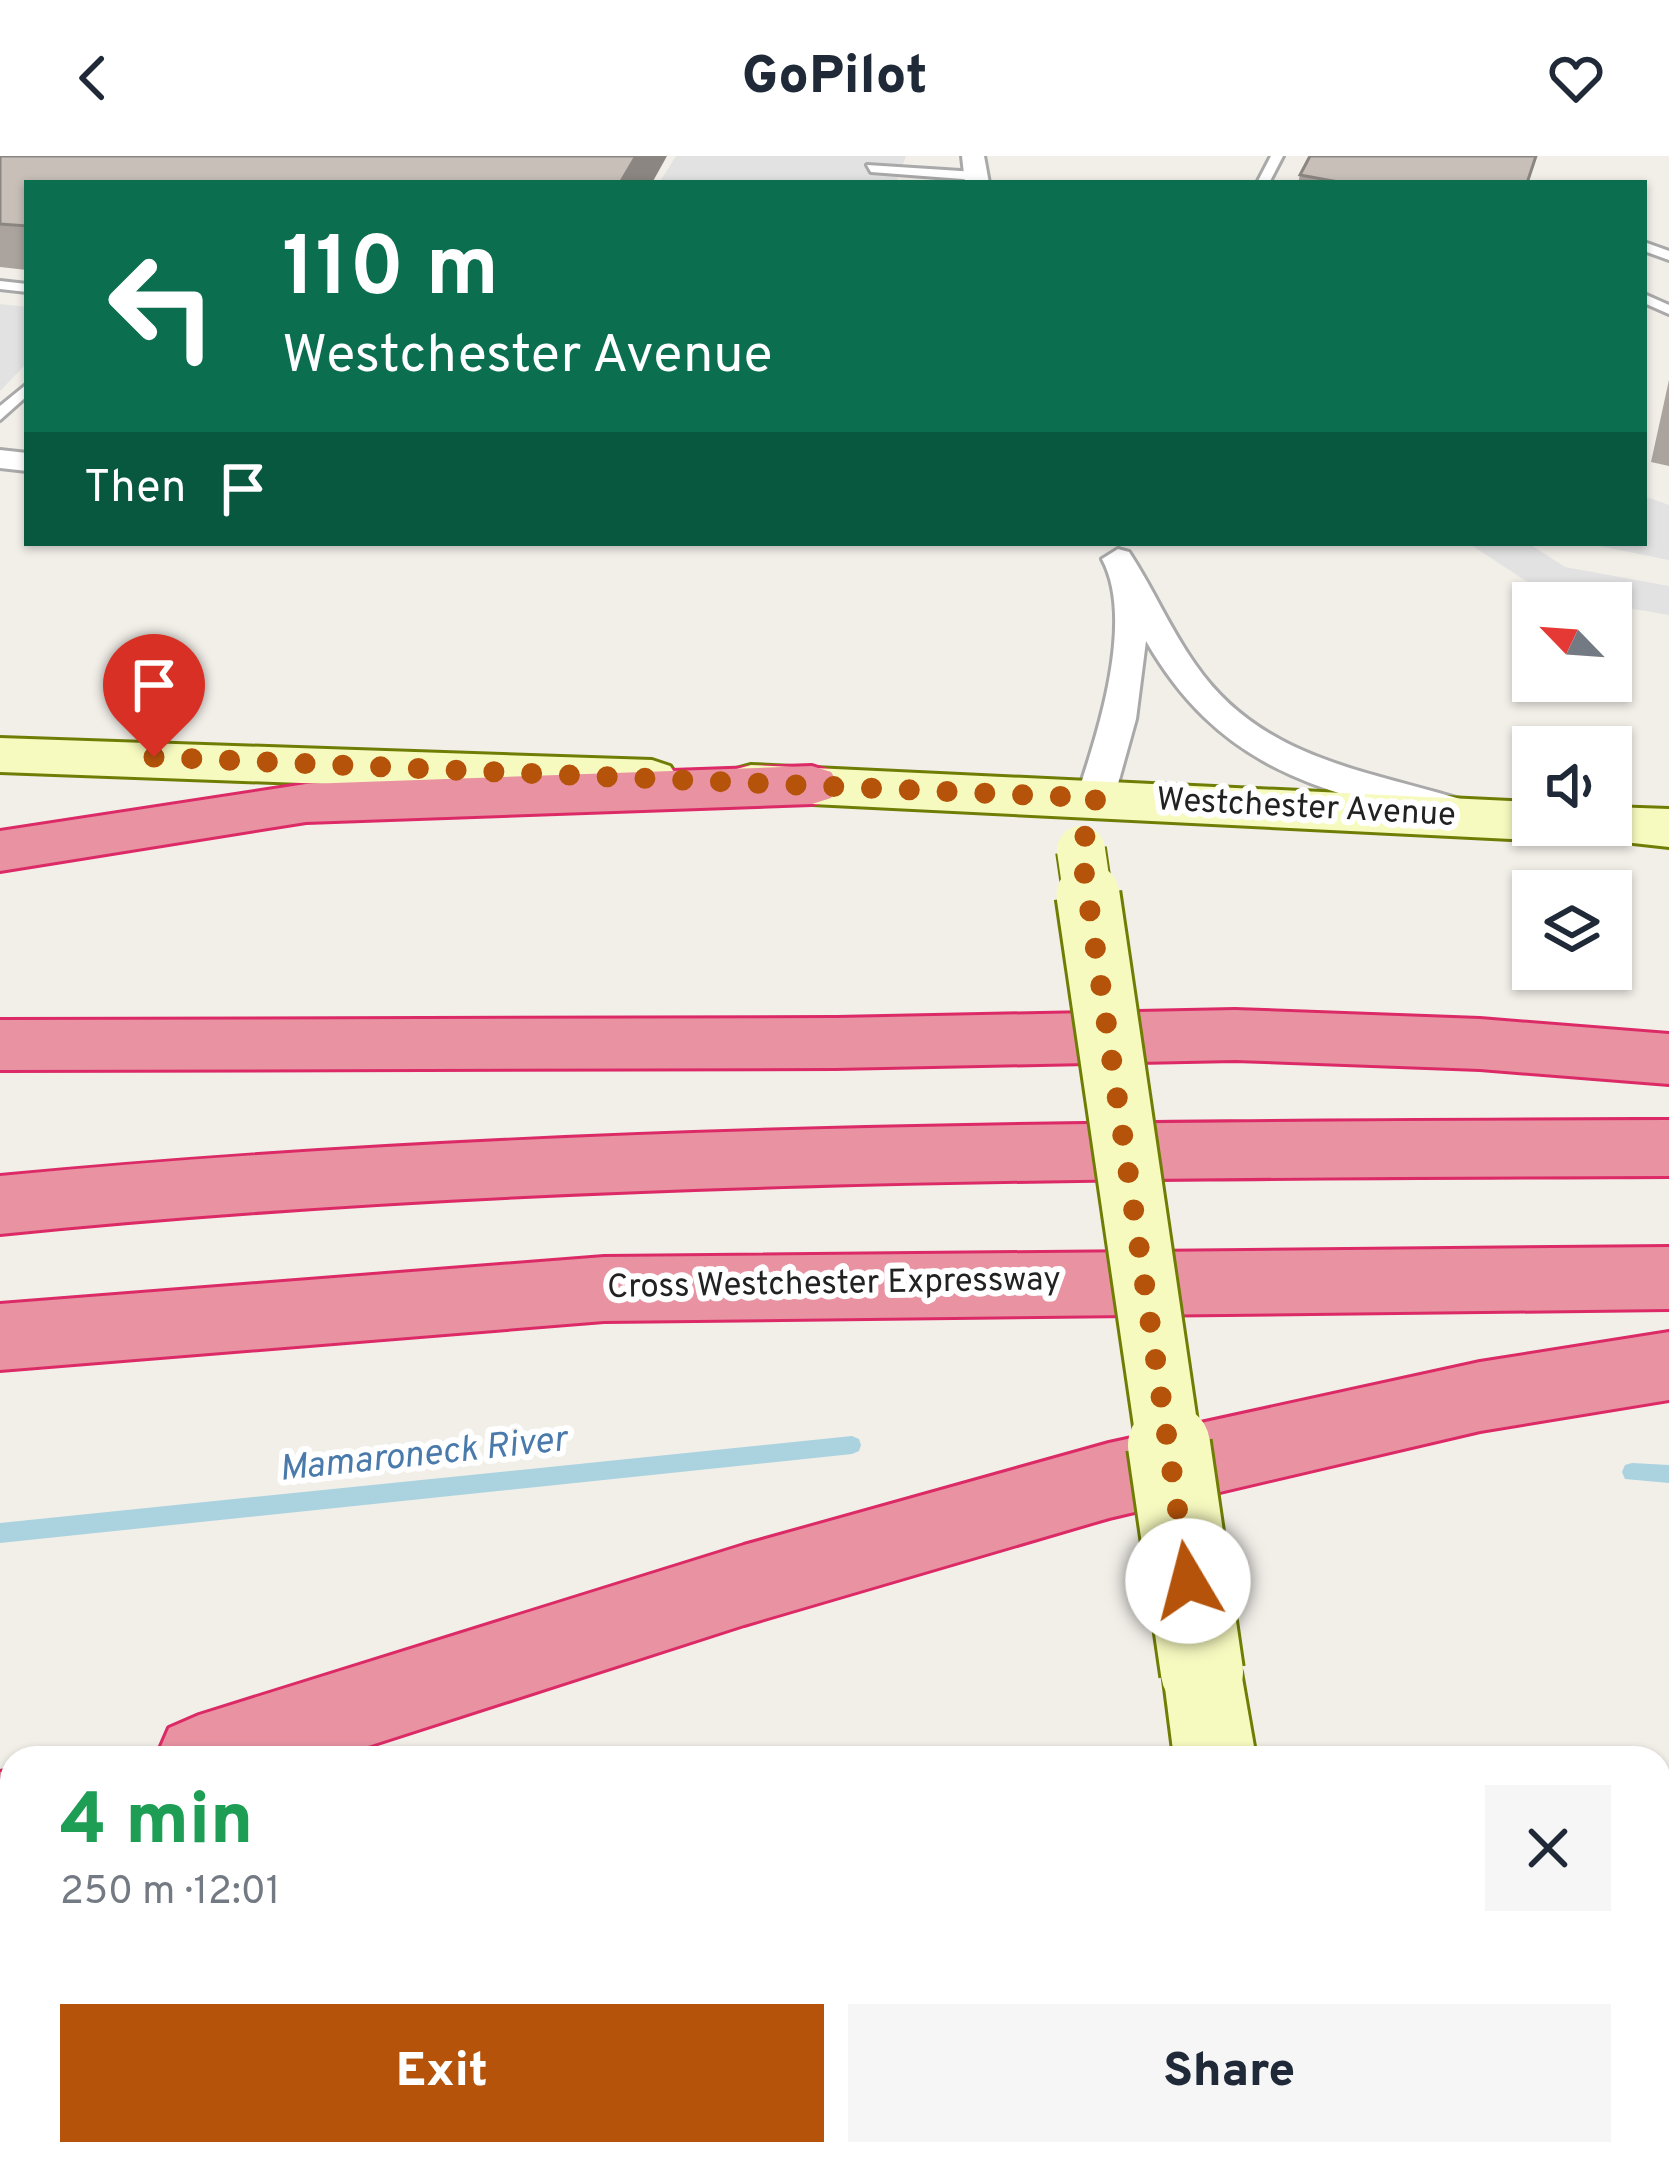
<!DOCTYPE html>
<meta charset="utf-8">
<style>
body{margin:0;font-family:Overpass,sans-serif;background:#f6f6f7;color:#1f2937;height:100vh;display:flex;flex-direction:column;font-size:45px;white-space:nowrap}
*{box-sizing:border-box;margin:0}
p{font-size:39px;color:#747a83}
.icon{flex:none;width:66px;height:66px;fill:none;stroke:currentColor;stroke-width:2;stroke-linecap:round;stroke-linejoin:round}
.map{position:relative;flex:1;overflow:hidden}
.panel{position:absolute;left:0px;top:1590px;width:1671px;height:420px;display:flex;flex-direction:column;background:#fff;border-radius:36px 36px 0 0;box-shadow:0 3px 9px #0004}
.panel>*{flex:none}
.hud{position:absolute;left:24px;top:24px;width:1623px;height:366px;border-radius:0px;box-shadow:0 3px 9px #0004;background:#0b6e4f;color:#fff;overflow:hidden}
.needle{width:78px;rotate:295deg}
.buttons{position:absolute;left:1512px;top:426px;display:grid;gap:24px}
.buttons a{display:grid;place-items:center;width:120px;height:120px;border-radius:0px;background:#fff;box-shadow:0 3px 9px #0004;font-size:60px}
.pin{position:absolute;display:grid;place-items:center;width:102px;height:102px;color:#fff;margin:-123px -51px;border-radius:50% 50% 50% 0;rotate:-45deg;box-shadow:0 0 12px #0007}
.pin .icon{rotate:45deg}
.me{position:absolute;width:132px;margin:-66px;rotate:352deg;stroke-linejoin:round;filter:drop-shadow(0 0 9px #0008)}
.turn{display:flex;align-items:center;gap:42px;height:252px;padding:0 60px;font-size:54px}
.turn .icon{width:156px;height:156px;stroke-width:2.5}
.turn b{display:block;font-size:84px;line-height:102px}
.then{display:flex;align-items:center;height:114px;padding:0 60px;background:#0003;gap:24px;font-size:45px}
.round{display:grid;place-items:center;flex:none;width:126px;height:126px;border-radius:0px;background:#f6f6f7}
.head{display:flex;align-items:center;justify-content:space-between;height:204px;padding:0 60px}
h1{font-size:72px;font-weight:800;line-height:90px;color:#1e9e55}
.button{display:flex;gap:24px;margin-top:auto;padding:24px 60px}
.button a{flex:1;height:138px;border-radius:0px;background:#b45309;color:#fff;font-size:48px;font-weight:800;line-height:138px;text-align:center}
.button a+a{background:#f6f6f7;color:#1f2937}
header{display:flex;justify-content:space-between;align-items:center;height:156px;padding:0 60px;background:#fff;font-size:54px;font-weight:800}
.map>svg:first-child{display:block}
.parking{fill:#e2e2e2}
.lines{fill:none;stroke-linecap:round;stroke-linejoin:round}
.stream{fill:#aad3df;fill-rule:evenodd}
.service-casing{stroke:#a9a9a9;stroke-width:6}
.minor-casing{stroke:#a9a9a9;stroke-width:6}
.secondary-casing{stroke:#707d05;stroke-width:6}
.motorway-casing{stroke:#dc2a67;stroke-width:6}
.service{fill:#fff;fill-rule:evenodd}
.minor{fill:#fff;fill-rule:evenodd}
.secondary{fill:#f7fabf;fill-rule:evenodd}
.motorway{fill:#e892a2;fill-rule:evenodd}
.secondary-bridge-far2-casing{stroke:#707d05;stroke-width:52;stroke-linecap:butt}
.secondary-bridge-far1-casing{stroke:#707d05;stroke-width:69;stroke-linecap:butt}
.secondary-bridge-casing{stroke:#707d05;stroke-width:88;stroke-linecap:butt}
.secondary-bridge-far2{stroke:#f7fabf;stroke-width:48}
.secondary-bridge-far1{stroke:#f7fabf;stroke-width:63}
.secondary-bridge{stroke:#f7fabf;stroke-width:82}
.wall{fill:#aba49e}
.shaded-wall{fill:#8b8681}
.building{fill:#c7bfb8;stroke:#8b8681;stroke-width:3}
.route{stroke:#b45309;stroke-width:21;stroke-dasharray:0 37.8}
.labels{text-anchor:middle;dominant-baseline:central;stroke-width:12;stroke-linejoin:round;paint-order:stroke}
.street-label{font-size:33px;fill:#222;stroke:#fff}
.water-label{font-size:36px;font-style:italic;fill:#4a7aab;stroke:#fff}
</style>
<header><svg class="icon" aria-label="back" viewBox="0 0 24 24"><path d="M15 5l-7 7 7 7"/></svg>GoPilot<svg class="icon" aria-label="heart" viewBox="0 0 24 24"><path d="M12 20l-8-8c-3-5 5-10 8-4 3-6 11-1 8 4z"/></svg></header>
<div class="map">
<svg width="1669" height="2010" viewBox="0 0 1669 2010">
<rect width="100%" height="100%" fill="#f2efe9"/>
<g class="parking">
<polygon points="676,0 906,0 896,27 659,27"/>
<polygon points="0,148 27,151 27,207 0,235"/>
<polygon points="1644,340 1669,349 1669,404 1584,387 1644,387"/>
<polygon points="1468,387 1528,387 1565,411 1669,430 1669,459 1546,438"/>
</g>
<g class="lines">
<g class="stream">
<polygon points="852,1280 859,1283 861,1289 859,1295 852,1298 0,1387 0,1367"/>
<polygon points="1632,1307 1669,1309 1669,1327 1625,1323 1622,1316 1625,1309"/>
</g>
<g class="service-casing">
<g id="service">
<polygon points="1271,0 1283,0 1269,27 1257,27"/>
<polygon points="867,9 976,16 982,20 976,24 871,16"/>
<polygon points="1644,86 1669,95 1669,104 1644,95"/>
<polygon points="0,125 27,128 27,136 0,133"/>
<polygon points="1644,138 1669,149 1669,158 1644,147"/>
<polygon points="27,228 27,240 0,264 0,250"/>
</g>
</g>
<g class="minor-casing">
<g id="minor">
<polygon points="962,0 984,0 989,27 965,27"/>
<polygon points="0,294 27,297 27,315 0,312"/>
<path d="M1118,393L1129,396C1153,432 1170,473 1195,508C1259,601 1359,613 1460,643L1466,652L1460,661L1447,665C1314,635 1218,610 1146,485L1136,563L1114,642L1108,651H1082L1076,642C1098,578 1135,463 1102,403Z"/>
</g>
</g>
<g class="secondary-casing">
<g id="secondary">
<polygon points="0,582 652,604 670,610 678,622 670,634 652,640 0,616"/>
<polygon points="751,609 1533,646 1533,669 1557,669 1552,678 1533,684 751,645 733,640 725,627 733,614"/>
<polygon points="1611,651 1669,653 1669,691 1588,682 1581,669 1611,669"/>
<polygon points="1202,1477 1230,1488 1241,1516 1256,1602 1174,1602 1163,1516 1174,1488"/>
<polygon points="1669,1686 1669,1772 1659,1773 1659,1687"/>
<polygon points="446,1998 580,1998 575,2010 441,2010"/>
<polygon points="1088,1998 1263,1998 1264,2010 1093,2010"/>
<polygon points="1278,1998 1372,1998 1374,2010 1280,2010"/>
</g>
</g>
<g class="motorway-casing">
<g id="motorway">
<polygon points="812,610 831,616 839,629 831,642 812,648 306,666 0,715 0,675 306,628"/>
<polygon points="1235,854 1480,863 1669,878 1669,928 1480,913 1235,904 836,912 0,914 0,864 836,862"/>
<path d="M1669,964V1020C1111,1022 556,1022 0,1078V1020C556,967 1111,966 1669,964Z"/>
<polygon points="1669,1091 1669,1153 604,1165 0,1214 0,1148 604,1101"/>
<polygon points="1669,1176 1669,1244 1480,1275 1109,1362 744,1469 331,1602 156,1602 169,1572 199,1559 744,1389 1109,1287 1480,1206"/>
<polygon points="12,1613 12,1701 0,1704 0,1616"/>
</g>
</g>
<use href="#service" class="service"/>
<use href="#minor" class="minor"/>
<use href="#secondary" class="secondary"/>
<use href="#motorway" class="motorway"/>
<g class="secondary-bridge-far2-casing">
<polyline id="secondary-bridge-far2" points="1081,694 1088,742"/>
</g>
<g class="secondary-bridge-far1-casing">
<polyline id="secondary-bridge-far1" points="1088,739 1169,1292"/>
</g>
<g class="secondary-bridge-casing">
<polyline id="secondary-bridge" points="1169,1289 1202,1516"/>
</g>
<use href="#secondary-bridge-far2" class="secondary-bridge-far2"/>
<use href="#secondary-bridge-far1" class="secondary-bridge-far1"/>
<use href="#secondary-bridge" class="secondary-bridge"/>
</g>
<g class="wall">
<polygon points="0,0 27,27 27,114 0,111"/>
<polygon points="1300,19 1527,27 1298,27"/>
<polygon points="1669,224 1669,310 1651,306"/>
</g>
<polygon class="shaded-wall" points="636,0 667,0 652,27 620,27"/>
<g class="building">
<polygon points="0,0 636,0 620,27 27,27 27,70 0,68"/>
<polygon points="1310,0 1536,0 1527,27 1344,27 1300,19"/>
</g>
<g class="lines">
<polyline class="route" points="154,601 1096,642 1081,694 1188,1425"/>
</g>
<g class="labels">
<g class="street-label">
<text transform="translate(1306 653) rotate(3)">Westchester Avenue</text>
<text transform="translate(834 1129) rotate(-1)">Cross Westchester Expressway</text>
</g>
<g class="water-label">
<text transform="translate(423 1300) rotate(-6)">Mamaroneck River</text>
</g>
</g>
</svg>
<div class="buttons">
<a><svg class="needle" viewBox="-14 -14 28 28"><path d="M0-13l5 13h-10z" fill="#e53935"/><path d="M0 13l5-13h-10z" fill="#747a83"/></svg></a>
<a><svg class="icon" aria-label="sound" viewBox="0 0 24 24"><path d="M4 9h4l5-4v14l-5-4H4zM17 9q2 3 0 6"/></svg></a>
<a><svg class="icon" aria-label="layers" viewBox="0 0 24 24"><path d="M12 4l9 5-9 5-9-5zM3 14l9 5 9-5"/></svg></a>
</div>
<div class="pin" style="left:154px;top:601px;background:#d93025"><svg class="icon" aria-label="arrive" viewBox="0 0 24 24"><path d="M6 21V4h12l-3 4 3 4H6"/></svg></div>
<svg class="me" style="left:1188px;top:1425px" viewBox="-20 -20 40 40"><circle r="19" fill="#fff"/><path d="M0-13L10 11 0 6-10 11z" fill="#b45309"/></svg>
<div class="hud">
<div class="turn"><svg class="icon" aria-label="left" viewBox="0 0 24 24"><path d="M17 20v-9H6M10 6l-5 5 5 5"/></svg><div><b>110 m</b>Westchester Avenue</div></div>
<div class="then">Then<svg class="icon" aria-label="arrive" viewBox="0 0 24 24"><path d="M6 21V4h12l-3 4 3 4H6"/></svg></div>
</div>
<section class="panel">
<div class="head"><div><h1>4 min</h1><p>250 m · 12:01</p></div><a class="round"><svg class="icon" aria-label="close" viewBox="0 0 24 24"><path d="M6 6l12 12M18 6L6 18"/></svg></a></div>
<div class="button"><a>Exit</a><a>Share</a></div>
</section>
</div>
